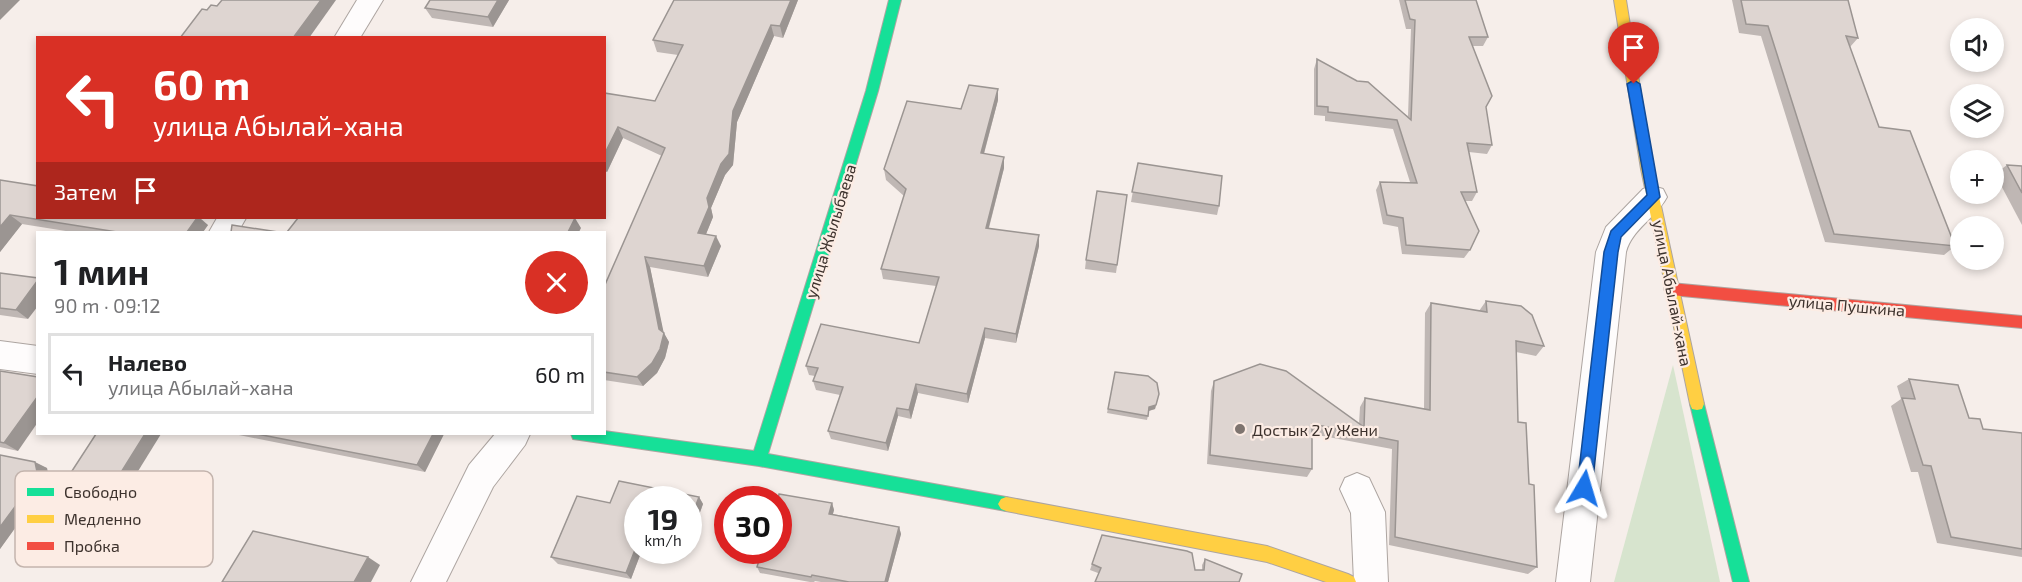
<!DOCTYPE html>
<html lang="ru">
<meta charset="utf-8">
<style>
body{margin:0;font-family:"Exo 2",sans-serif;background:#f6f6f6;color:#202124;height:100vh;display:flex;flex-direction:column;font-size:22px;white-space:nowrap}
*{box-sizing:border-box;margin:0}
p{font-size:20px;color:#757577}
.icon{flex:none;width:33px;height:33px;fill:none;stroke:currentColor;stroke-width:2;stroke-linecap:round;stroke-linejoin:round}
.map{position:relative;flex:1;overflow:hidden}
.drawer{position:absolute;left:36px;top:231px;width:570px;height:204px;display:flex;flex-direction:column;background:#fff;border-radius:0px;box-shadow:0 3px 9px #0003}
.drawer>*{flex:none}
.guide{position:absolute;left:36px;top:36px;width:570px;height:183px;border-radius:0px;box-shadow:0 3px 9px #0003;background:#d93025;color:#fff;overflow:hidden}
.tools{position:absolute;left:1950px;top:18px;display:grid;gap:12px}
.tools a{display:grid;place-items:center;width:54px;height:54px;border-radius:50%;background:#fff;box-shadow:0 3px 9px #0003;font-size:30px}
.speed{position:absolute;left:624px;top:486px;display:flex;gap:12px;font-size:30px;font-weight:700;text-align:center}
.speed>*{display:grid;place-content:center;width:78px;height:78px;border-radius:50%;background:#fff;box-shadow:0 3px 9px #0003;line-height:1}
.speed small{font-size:15px;font-weight:400}
.speed .limit{border:9px solid #d22;background:#fff;color:#111}
.pin{position:absolute;display:grid;place-items:center;width:51px;height:51px;color:#fff;margin:-62px -26px;border-radius:50% 50% 50% 0;rotate:-45deg;box-shadow:0 0 6px #0007}
.pin .icon{rotate:45deg}
.me{position:absolute;width:66px;margin:-33px;rotate:7deg;stroke-linejoin:round;filter:drop-shadow(0 0 4px #0008)}
.turn{display:flex;align-items:center;gap:21px;height:126px;padding:0 18px;font-size:27px}
.turn .icon{width:78px;height:78px;stroke-width:2.5}
.turn b{display:block;font-size:42px;line-height:51px}
.then{display:flex;align-items:center;height:57px;padding:0 18px;background:#0003;gap:12px;font-size:22px}
.round{display:grid;place-items:center;flex:none;width:63px;height:63px;border-radius:32px;background:#f6f6f6}
.head{display:flex;align-items:center;justify-content:space-between;height:102px;padding:0 18px}
h1{font-size:36px;font-weight:700;line-height:45px}
ul{padding:0;list-style:none}
li{display:flex;align-items:center;gap:18px;height:81px;margin:0 12px 9px;padding:0 6px;border:3px solid #e0e0e0;border-radius:0px}
li div{flex:1}
li b{display:block;font-size:22px}
li em{font-style:normal}
.map>svg:first-child{display:block}
.green{fill:#d7e4ce}
.lines{fill:none;stroke-linecap:round;stroke-linejoin:round}
.street-casing{stroke:#ada5a1;stroke-width:2}
.fast-casing{stroke:#ada5a1;stroke-width:2}
.slow-casing{stroke:#ada5a1;stroke-width:2}
.jam-casing{stroke:#ada5a1;stroke-width:2}
.street{fill:#fefcfc;fill-rule:evenodd}
.fast{fill:#16e098;fill-rule:evenodd}
.slow{fill:#ffcf43;fill-rule:evenodd}
.jam{fill:#f24e42;fill-rule:evenodd}
.wall{fill:#bfb7b4}
.shaded-wall{fill:#9b9592}
.building{fill:#ded5d1;stroke:#9b9592;stroke-width:1.5}
.route{fill:#1a73e8;stroke:#114b97;stroke-width:1.5}
.poi-dot{fill:#7e746f;stroke:#fcece4;stroke-width:2}
.labels{text-anchor:middle;dominant-baseline:central;stroke-width:4.5;stroke-linejoin:round;paint-order:stroke}
.street-label{font-size:16px;fill:#3d322d;stroke:#fcece4}
.poi-label{font-size:16px;fill:#3d322d;stroke:#fcece4;text-anchor:start}
.key{fill:#fcece4;stroke:#c3b4ad;stroke-width:1.5}
.key-label{font-size:16px;fill:#3d322d}
</style>
<div class="map">
<svg width="2022" height="582" viewBox="0 0 2022 582">
<rect width="100%" height="100%" fill="#f6eeea"/>
<polygon class="green" points="1673,365 1720,582 1614,582"/>
<g class="lines">
<g class="street-casing">
<g id="street">
<polygon points="357,0 383,0 360,38 334,38"/>
<path d="M1653,186L1663,189L1667,197C1656,218 1632,229 1626,252L1590,582H1556L1596,252L1606,227L1643,189Z"/>
<polygon points="217,218 246,218 238,232 209,232"/>
<polygon points="0,341 38,346 38,374 0,369"/>
<polygon points="495,434 530,434 525,445 493,487 446,582 411,582 469,465"/>
<polygon points="1357,473 1369,478 1385,512 1388,582 1354,582 1351,513 1340,489 1345,478"/>
</g>
</g>
<g class="fast-casing">
<g id="fast">
<polygon points="889,0 901,0 878,91 768,454 1006,497 1011,499 1014,504 1011,509 1006,511 759,466 573,439 571,434 604,434 604,431 754,451 866,91"/>
<polygon points="1697,398 1702,399 1704,404 1749,582 1733,582 1690,404 1692,399"/>
</g>
</g>
<g class="slow-casing">
<g id="slow">
<polygon points="1614,0 1626,0 1653,169 1704,404 1702,409 1697,410 1692,409 1690,404 1641,169"/>
<polygon points="1006,497 1267,546 1348,574 1354,577 1356,582 1326,582 1267,562 1006,511 1001,509 998,504 1001,499"/>
</g>
</g>
<g class="jam-casing">
<polygon id="jam" points="1671,283 2022,316 2022,328 1671,295 1666,293 1664,289 1666,285"/>
</g>
<use href="#street" class="street"/>
<use href="#fast" class="fast"/>
<use href="#slow" class="slow"/>
<use href="#jam" class="jam"/>
</g>
<g class="wall">
<polygon points="430,0 509,0 493,27 432,18 425,8"/>
<polygon points="674,0 798,0 783,38 774,36 737,122 733,165 725,175 711,208 713,217 706,234 721,246 708,277 650,267 663,332 669,342 665,358 657,373 643,386 604,380 604,287 662,156 623,138 607,172 604,172 604,93 655,101 678,55 657,52 653,40"/>
<polygon points="1399,0 1476,0 1488,37 1483,46 1472,46 1486,107 1492,145 1487,154 1469,152 1477,192 1472,201 1465,201 1470,250 1464,258 1402,254 1398,227 1383,224 1376,190 1380,182 1410,182 1393,129 1325,121 1325,116 1314,115 1314,69 1317,59 1408,116 1411,29 1406,29"/>
<polygon points="1732,0 1848,0 1858,38 1850,47 1879,127 1955,246 1944,255 1825,242 1761,36 1739,33"/>
<polygon points="998,100 984,154 1004,168 989,228 1039,246 1016,343 985,338 968,403 918,393 911,419 898,416 888,451 831,439 828,431 840,395 816,390 813,381 815,376 809,375 806,366 919,343 936,286 883,279 881,269 904,196 886,180 884,169 961,109"/>
<polygon points="1138,163 1219,206 1217,215 1131,202"/>
<polygon points="2007,165 2022,166 2022,225 1995,174"/>
<polygon points="0,180 208,225 203,232 72,232 22,224 0,252"/>
<polygon points="1127,195 1116,273 1085,269 1086,260"/>
<polygon points="0,273 28,319 0,315"/>
<polygon points="1486,301 1544,346 1536,356 1516,352 1518,422 1529,484 1537,567 1528,574 1389,545 1392,449 1312,434 1312,469 1307,477 1207,464 1211,391 1214,381 1359,424 1360,407 1365,398 1424,409 1425,313 1431,303 1479,311"/>
<polygon points="0,371 18,451 0,447"/>
<polygon points="1115,372 1158,398 1155,409 1149,411 1147,420 1107,413"/>
<polygon points="1909,379 1969,418 1983,429 2022,433 2022,557 1937,543 1918,472 1911,472 1891,406 1901,399 1897,386"/>
<polygon points="96,434 127,489 83,481 70,474"/>
<polygon points="234,434 444,434 425,472"/>
<polygon points="0,455 47,468 51,492 38,512 28,510 0,549"/>
<polygon points="619,481 699,497 703,504 688,545 688,500 638,500 638,550 642,550 631,579 558,564 551,557 577,496 610,503"/>
<polygon points="832,503 834,510 833,514 899,527 901,534 888,582 821,582 815,581 814,582 810,582 760,573 757,567"/>
<polygon points="663,550 686,550 685,555"/>
<polygon points="1205,559 1242,574 1098,573 1090,570 1092,564 1195,570 1202,570 1202,565"/>
</g>
<g class="shaded-wall">
<polygon points="0,0 20,0 0,20"/>
<polygon points="321,0 336,0 309,38 293,38"/>
<polygon points="498,0 509,0 493,27 488,17"/>
<polygon points="791,0 798,0 783,38 780,26"/>
<polygon points="771,25 774,36 737,122 733,165 725,175 711,208 713,217 702,244 698,233 707,198 733,111"/>
<polygon points="998,89 998,100 981,164 981,153"/>
<polygon points="618,127 623,138 607,172 604,168 604,155"/>
<polygon points="1004,157 1004,168 986,238 986,228"/>
<polygon points="10,215 22,224 0,252 0,227"/>
<polygon points="197,218 200,218 208,225 203,232 187,232"/>
<polygon points="575,218 581,228 579,232 568,232"/>
<polygon points="1039,235 1039,246 1016,343 1016,334"/>
<polygon points="716,236 721,246 708,277 704,266"/>
<polygon points="645,257 650,267 664,334 664,333 669,342 665,358 657,373 643,386 637,377 659,329"/>
<polygon points="38,280 38,306 28,319 16,310"/>
<polygon points="985,328 985,338 968,403 967,394"/>
<polygon points="916,384 918,393 911,419 909,410"/>
<polygon points="38,396 38,422 18,451 4,443"/>
<polygon points="1156,405 1155,409 1148,411 1149,407"/>
<polygon points="897,408 898,416 888,451 886,443"/>
<polygon points="145,434 161,434 127,489 115,482"/>
<polygon points="433,434 444,434 425,472 417,465"/>
<polygon points="35,462 47,468 51,492 38,512 26,506"/>
<polygon points="699,497 703,504 688,545 688,526"/>
<polygon points="832,503 834,510 831,520 829,514"/>
<polygon points="17,504 28,510 0,549 0,527"/>
<polygon points="899,527 901,534 888,582 885,582"/>
<polygon points="638,542 638,550 642,550 631,579 626,573"/>
<polygon points="368,557 380,565 371,582 354,582"/>
</g>
<g class="building">
<polygon points="222,0 321,0 293,38 180,38 202,9 207,10 211,5 217,6"/>
<polygon points="430,0 498,0 488,17 425,8"/>
<polygon points="674,0 791,0 780,26 771,25 733,111 729,154 721,164 707,198 709,207 698,233 716,236 704,266 645,257 659,329 664,333 660,349 652,363 637,377 604,372 604,287 665,148 618,127 604,155 604,93 655,101 683,45 653,40"/>
<polygon points="1405,0 1476,0 1488,37 1469,37 1492,96 1486,107 1492,145 1467,143 1477,192 1461,192 1479,231 1470,250 1406,245 1403,218 1387,215 1380,182 1417,183 1397,120 1328,112 1328,107 1317,106 1317,59 1357,81 1368,82 1411,120 1415,20 1410,19"/>
<polygon points="1741,0 1848,0 1858,38 1846,36 1879,127 1910,131 1955,246 1834,234 1768,26 1746,24"/>
<polygon points="969,85 998,89 981,153 1004,157 986,228 1039,235 1016,334 985,328 967,394 916,384 909,410 897,408 886,443 828,431 843,387 813,381 818,368 806,366 821,324 919,343 939,277 881,269 906,189 884,169 907,101 961,109"/>
<polygon points="1138,163 1222,176 1219,206 1132,192"/>
<polygon points="2007,165 2022,166 2022,193"/>
<polygon points="0,180 38,186 38,218 197,218 187,232 117,232 10,215 0,227"/>
<polygon points="1097,191 1127,195 1117,265 1086,260"/>
<polygon points="298,218 575,218 568,232 287,232"/>
<polygon points="232,225 278,232 231,232"/>
<polygon points="0,273 38,278 38,280 16,310 0,308"/>
<polygon points="1486,301 1521,306 1532,315 1544,346 1516,341 1518,422 1526,423 1529,484 1534,485 1537,567 1395,537 1398,441 1312,424 1312,469 1210,455 1214,381 1260,364 1286,371 1364,427 1365,398 1430,410 1431,303 1487,312"/>
<polygon points="0,371 38,377 38,396 4,443 0,442"/>
<polygon points="1115,372 1148,376 1157,383 1159,394 1156,405 1149,407 1148,416 1108,409"/>
<polygon points="1909,379 1958,385 1969,418 1980,419 1983,429 2022,433 2022,549 1951,537 1931,466 1923,465 1902,398 1915,399"/>
<polygon points="96,434 145,434 115,482 70,474"/>
<polygon points="257,434 433,434 417,465"/>
<polygon points="0,455 35,462 40,486 26,506 17,504 0,527"/>
<polygon points="619,481 699,497 688,526 688,500 638,500 638,542 626,573 551,557 577,496 610,503"/>
<polygon points="779,494 832,503 829,514 899,527 885,582 849,582 812,575 811,577 757,567 762,550 778,550 778,500"/>
<polygon points="253,531 368,557 354,582 222,582"/>
<polygon points="1102,535 1187,551 1192,553 1195,570 1204,570 1205,559 1242,574 1239,582 1095,582 1101,568 1092,564"/>
</g>
<polygon class="route" points="1634,80 1640,84 1660,197 1621,237 1618,252 1592,488 1590,493 1584,495 1579,493 1577,488 1604,252 1611,231 1647,195 1627,84"/>
<circle class="poi-dot" cx="1240" cy="429" r="6"/>
<g class="labels">
<g class="street-label">
<text transform="translate(830 231) rotate(-73)">улица Жылыбаева</text>
<text transform="translate(1673 293) rotate(79)">улица Абылай-хана</text>
<text transform="translate(1847 305) rotate(5)">улица Пушкина</text>
</g>
<g class="poi-label">
<text x="1252" y="429">Достык 2 у Жени</text>
</g>
</g>
<rect x="15" y="471" width="198" height="96" rx="9" class="key"/>
<rect x="27" y="488" width="27" height="8" fill="#16e098"/>
<rect x="27" y="515" width="27" height="8" fill="#ffcf43"/>
<rect x="27" y="542" width="27" height="8" fill="#f24e42"/>
<g class="key-label">
<text x="64" y="498">Свободно</text>
<text x="64" y="525">Медленно</text>
<text x="64" y="552">Пробка</text>
</g>
</svg>
<div class="tools">
<a><svg class="icon" aria-label="sound" viewBox="0 0 24 24"><path d="M4 9h4l5-4v14l-5-4H4zM17 9q2 3 0 6"/></svg></a>
<a><svg class="icon" aria-label="layers" viewBox="0 0 24 24"><path d="M12 4l9 5-9 5-9-5zM3 14l9 5 9-5"/></svg></a>
<a>+</a>
<a>−</a>
</div>
<div class="speed"><div>19<small>km/h</small></div><div class="limit">30</div></div>
<div class="pin" style="left:1634px;top:84px;background:#d93025"><svg class="icon" aria-label="arrive" viewBox="0 0 24 24"><path d="M6 21V4h12l-3 4 3 4H6"/></svg></div>
<svg class="me" style="left:1584px;top:488px" viewBox="-20 -20 40 40"><path d="M0-17L14 15 0 8-14 15z" fill="#1a73e8" stroke="#fff" stroke-width="4"/></svg>
<div class="guide">
<div class="turn"><svg class="icon" aria-label="left" viewBox="0 0 24 24"><path d="M17 20v-9H6M10 6l-5 5 5 5"/></svg><div><b>60 m</b>улица Абылай-хана</div></div>
<div class="then">Затем<svg class="icon" aria-label="arrive" viewBox="0 0 24 24"><path d="M6 21V4h12l-3 4 3 4H6"/></svg></div>
</div>
<section class="drawer">
<div class="head"><div><h1>1 мин</h1><p>90 m · 09:12</p></div><a class="round" style="background:#d93025;color:#fff"><svg class="icon" aria-label="close" viewBox="0 0 24 24"><path d="M6 6l12 12M18 6L6 18"/></svg></a></div>
<ul>
<li><svg class="icon" aria-label="left" viewBox="0 0 24 24"><path d="M17 20v-9H6M10 6l-5 5 5 5"/></svg><div><b>Налево</b><p>улица Абылай-хана</p></div><em>60 m</em></li>
</ul>
</section>
</div>
